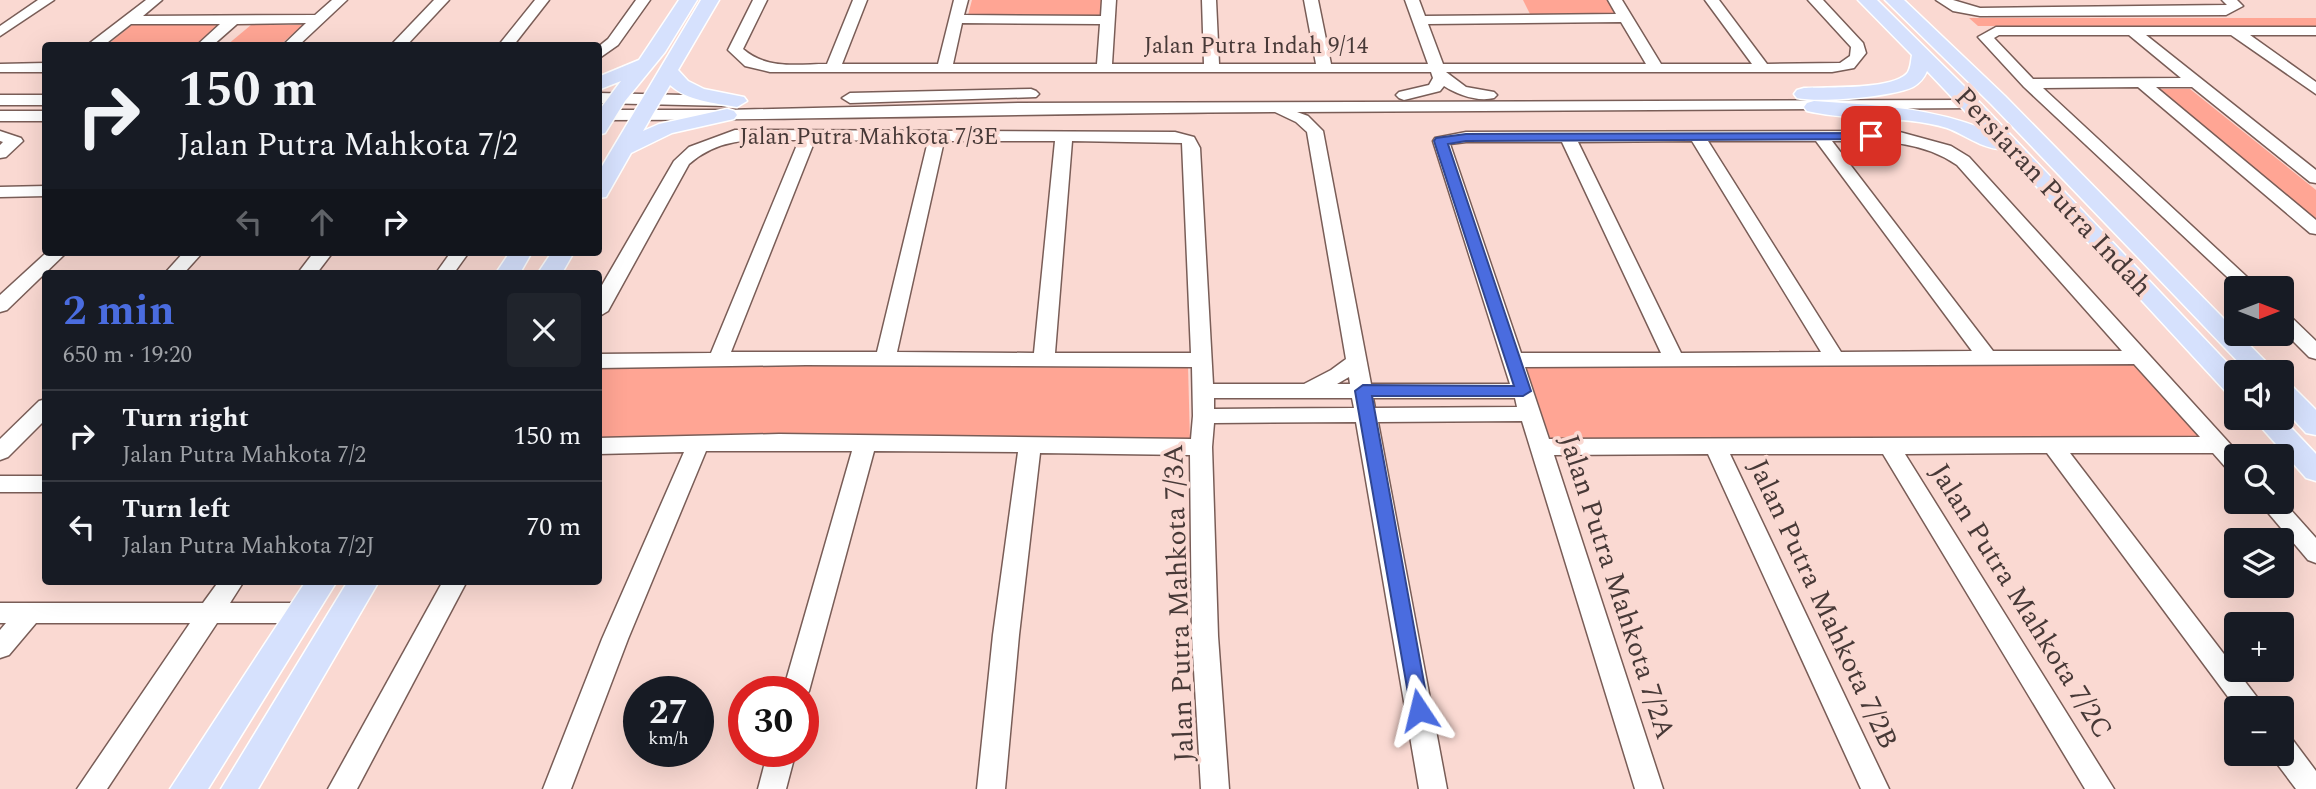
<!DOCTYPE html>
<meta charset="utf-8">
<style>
body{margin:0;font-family:Spectral,serif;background:#20242c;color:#f1f3f6;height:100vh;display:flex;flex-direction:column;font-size:26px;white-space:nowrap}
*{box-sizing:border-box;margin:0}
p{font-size:23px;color:#9ea1a6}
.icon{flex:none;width:38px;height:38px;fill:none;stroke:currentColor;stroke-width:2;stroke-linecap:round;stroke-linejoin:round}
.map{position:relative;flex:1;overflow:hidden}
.side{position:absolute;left:42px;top:270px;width:560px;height:315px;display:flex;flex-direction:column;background:#171b24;border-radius:7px;box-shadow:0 7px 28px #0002}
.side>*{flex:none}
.top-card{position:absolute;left:42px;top:42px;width:560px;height:214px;border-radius:7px;box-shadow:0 7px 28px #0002;background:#171b24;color:#f1f3f6;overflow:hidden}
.needle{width:46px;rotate:90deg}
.buttons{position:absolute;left:2224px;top:276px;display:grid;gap:14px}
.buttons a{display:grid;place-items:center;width:70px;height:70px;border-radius:7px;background:#171b24;box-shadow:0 7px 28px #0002;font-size:35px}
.speed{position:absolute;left:623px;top:676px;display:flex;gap:14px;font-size:35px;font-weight:700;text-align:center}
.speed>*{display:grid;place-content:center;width:91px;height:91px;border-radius:50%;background:#171b24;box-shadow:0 7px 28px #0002;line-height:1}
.speed small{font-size:18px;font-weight:400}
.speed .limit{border:10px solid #d22;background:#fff;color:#111}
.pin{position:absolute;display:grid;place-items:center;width:60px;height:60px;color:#fff;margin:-30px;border-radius:14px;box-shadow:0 4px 10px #0006}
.me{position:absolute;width:77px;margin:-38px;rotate:350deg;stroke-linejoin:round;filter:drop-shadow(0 0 5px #0008)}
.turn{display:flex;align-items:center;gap:24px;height:147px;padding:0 21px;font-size:32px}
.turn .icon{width:91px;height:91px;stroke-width:2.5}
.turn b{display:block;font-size:49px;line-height:60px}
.lanes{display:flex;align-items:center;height:66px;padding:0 21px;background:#0003;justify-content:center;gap:35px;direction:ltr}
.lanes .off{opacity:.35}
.round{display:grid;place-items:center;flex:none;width:74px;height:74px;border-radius:7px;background:#20242c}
.headline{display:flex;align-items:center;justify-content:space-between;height:119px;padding:0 21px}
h1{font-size:42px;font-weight:700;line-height:52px;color:#4a6cdf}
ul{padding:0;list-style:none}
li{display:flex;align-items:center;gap:21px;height:91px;padding:0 21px;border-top:2px solid #363941}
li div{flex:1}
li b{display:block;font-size:26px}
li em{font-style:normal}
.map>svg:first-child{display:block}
.green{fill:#ffa594}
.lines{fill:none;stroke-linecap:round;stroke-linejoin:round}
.minor-casing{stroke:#795d57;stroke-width:3}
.major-casing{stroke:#fff;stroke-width:3}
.minor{fill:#fff;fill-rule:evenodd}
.major{fill:#d6e1fd;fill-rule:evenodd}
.route{fill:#4a6cdf;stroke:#304691;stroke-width:2}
.labels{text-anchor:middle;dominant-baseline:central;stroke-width:7;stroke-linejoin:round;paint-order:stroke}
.far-street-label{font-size:23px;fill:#473937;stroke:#fad9d2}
.street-label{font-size:28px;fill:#473937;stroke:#fad9d2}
</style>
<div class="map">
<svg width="2316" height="789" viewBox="0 0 2316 789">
<rect width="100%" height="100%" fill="#fad9d2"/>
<g class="green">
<polygon points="972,0 1103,0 1102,15 968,15"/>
<polygon points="1523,0 1609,0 1618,14 1530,14"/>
<polygon points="1969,18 2316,18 2316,26 1978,26"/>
<polygon points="132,25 224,25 199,45 106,46"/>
<polygon points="251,25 303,25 280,45 227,45"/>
<polygon points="2157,89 2190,89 2316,190 2316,220"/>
<polygon points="2137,359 2209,442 1552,444 1525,365"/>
<polygon points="598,363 1188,365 1190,442 599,442"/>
</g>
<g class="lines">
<g class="minor-casing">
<g id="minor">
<polygon points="38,0 54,0 0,36 0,26"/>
<polygon points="146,0 162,0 143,16 315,15 332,0 347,0 298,46 282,46 306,23 237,24 212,46 196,46 220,24 131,24 103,46 86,46"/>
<polygon points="434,0 449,0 406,46 390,46"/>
<polygon points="535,0 549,0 513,46 498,46"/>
<polygon points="636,0 650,0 618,45 598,59 598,47 608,39"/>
<path d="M753,0H767L743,49C767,70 797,64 827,64L853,0H867L842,64H938L954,0H968L964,15L1101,16L1102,0H1116L1112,64H1204L1202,0H1216L1219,64H1316L1304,0H1318L1331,64H1428L1405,0H1419L1425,16L1616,14L1608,0H1622L1661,64H1752L1705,0H1719L1767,64L1840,63L1850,56L1851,47L1808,0H1823L1863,43L1866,53L1854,68L1832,72H1446L1466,87L1494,92L1497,95L1494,98C1478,102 1458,95 1444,86L1440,91L1404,100L1399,98L1396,95L1399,92L1429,85L1433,78L1431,72H770L745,66L728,50ZM1621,22L1646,64H1443L1428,24ZM962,23L1100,24L1097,64H953Z"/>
<polygon points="1936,0 1953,0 1980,8 2227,5 2222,0 2237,0 2243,6 2226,15 1980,16 1953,11"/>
<path d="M1996,27H2316V35H2250L2316,82V94L2231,35H2146L2316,170V183L2310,182L2192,87H2156L2316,220V234L2310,233L2138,87L2043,88L2260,289H2240L2024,87L1978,37ZM1999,35H2129L2181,78L2033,79L1994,38Z"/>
<polygon points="46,63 46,72 0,72 0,64"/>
<polygon points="1031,89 1036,91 1039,94 1036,97 850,103 842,98 850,93"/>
<polygon points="598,93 727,96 735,101 727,106 598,103"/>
<rect x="0" y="95" width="46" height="10"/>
<path d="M1971,100L1979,105L1977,108L1297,112L1308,116L1323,131L1371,384H1510L1433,141L1435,138L1466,132L1896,131L1951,146L1969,157L2242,457H2236V472L2228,470L2213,453H2070L2266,709H2237L2047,453L1905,454L2114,789H2085L1883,454H1730L1889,789H1861L1708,454L1554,455L1663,789H1635L1522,421L1378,422L1447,789H1419L1356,422L1214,423L1212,447L1218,636L1229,789H1201L1192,636L1190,455L1040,453L1019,635L1005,789H977L993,635L1018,452L874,451L809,691L803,700V691H783L852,451H706L628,639L571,789H543L602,639L684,452L598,454V438L779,434L1191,439L1193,416L1192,367L806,365L598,368V354L711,353L799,140C758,140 722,135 689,164L608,311L598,317V292L674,161L689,147L735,130L1175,132L1194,137L1200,148L1213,384H1304L1331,370L1346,359L1307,132L1296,122L1275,112C1050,113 824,120 598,120V110H727L1019,103ZM815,140L928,141L877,352H731ZM944,141H1055L1034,353L897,352ZM1072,141L1182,143L1191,353H1055ZM1692,141L1821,352L1681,353L1578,142ZM1708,141H1816L1972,351L1841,352ZM1832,141C1877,141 1919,139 1957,165L2122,351H1993ZM1466,142H1562L1661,353H1521L1450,144ZM2134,364L2200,437L1549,439L1525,367ZM1349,377L1350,384H1337ZM1214,398H1352L1354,408L1214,409ZM1373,398H1515L1517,407L1375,408Z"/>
<rect x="0" y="111" width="46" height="10"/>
<polygon points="0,131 21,138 23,141 6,157 0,158 0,145 3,142 0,141"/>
<polygon points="46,186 46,196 0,197 0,187"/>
<polygon points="47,252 67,252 7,310 0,312 0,295"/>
<polygon points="184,252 203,252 184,273 165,273"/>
<polygon points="314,252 333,252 317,273 298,273"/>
<polygon points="451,252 469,252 454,273 436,273"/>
<polygon points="2282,313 2289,315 2316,341 2316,359 2309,357 2282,330"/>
<polygon points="46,399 46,419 8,457 0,460 0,439 39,401"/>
<rect x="0" y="476" width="46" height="16"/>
<polygon points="2282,500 2316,538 2316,563 2308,560 2259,502"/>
<polygon points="219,581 244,581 230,603 302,603 311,606 315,613 311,620 302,623 217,623 107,789 77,789 190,623 36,623 9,655 0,658 0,630 6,623 0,623 0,603 203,603"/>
<polygon points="443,581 467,581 357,789 328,789"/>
<polygon points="2282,736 2292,739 2316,771 2316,789 2296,789 2272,757 2271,754 2282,754"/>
<polygon points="768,751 796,751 786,789 758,789"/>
</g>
</g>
<g class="major-casing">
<g id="major">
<polygon points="679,0 697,0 665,52 625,101 605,133 598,135 598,112 621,81 598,90 598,77 639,60"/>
<path d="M701,0H719L678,70L688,81L704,89L744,97L747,101L737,107C714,103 688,101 670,85L643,131L659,124L727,109L734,111L737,115L734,119L672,133L631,153L606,197L598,198V173Z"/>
<path d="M1858,0H1877L1968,90L2237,373L2236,396L2227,393L2002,149C1984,150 1964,134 1947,128C1901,114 1853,122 1807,111L1804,107L1807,103L1814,101C1872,105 1927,107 1981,128L1927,71C1924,78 1920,83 1913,87C1892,97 1819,103 1797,98L1794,94L1797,90L1804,88C1825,87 1896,90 1908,72C1911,67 1911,60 1912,55Z"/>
<polygon points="1885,0 1904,0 2005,96 2277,373 2249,373 1991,104"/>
<polygon points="510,252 532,252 520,273 496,273"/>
<polygon points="552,252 574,252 562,273 538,273"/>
<polygon points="2282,382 2291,385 2316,410 2316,435 2306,433 2282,407"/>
<polygon points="2253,418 2282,418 2316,454 2316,481 2306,478"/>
<polygon points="306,581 337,581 208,789 170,789"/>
<polygon points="348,581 379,581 258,789 221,789"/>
</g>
</g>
<use href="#minor" class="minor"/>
<use href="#major" class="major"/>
</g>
<polygon class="route" points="1871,133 1875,134 1875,139 1466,141 1448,144 1531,391 1523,396 1372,396 1429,710 1426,716 1419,718 1412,716 1355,391 1363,385 1514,386 1434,141 1436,138 1466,134"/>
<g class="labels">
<g class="far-street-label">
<text x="1256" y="46">Jalan Putra Indah 9/14</text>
<text x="869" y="137">Jalan Putra Mahkota 7/3E</text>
</g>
<g class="street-label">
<text transform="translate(2053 192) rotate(47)">Persiaran Putra Indah</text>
<text transform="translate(1617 587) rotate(72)">Jalan Putra Mahkota 7/2A</text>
<text transform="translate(2021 601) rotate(58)">Jalan Putra Mahkota 7/2C</text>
<text transform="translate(1179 603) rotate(-92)">Jalan Putra Mahkota 7/3A</text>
<text transform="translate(1823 604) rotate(65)">Jalan Putra Mahkota 7/2B</text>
</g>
</g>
</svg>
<div class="buttons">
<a><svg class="needle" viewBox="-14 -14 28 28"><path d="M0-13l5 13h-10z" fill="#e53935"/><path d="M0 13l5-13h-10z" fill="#9ea1a6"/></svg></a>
<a><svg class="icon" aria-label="sound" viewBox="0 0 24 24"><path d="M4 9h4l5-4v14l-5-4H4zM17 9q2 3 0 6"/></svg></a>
<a><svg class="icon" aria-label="search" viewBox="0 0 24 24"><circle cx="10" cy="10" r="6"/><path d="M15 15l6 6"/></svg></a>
<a><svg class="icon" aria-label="layers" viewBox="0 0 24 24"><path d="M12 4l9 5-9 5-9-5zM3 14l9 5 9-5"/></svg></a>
<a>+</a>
<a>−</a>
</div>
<div class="speed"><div>27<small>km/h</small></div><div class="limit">30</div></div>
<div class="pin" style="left:1871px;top:136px;background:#d93025"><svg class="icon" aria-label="arrive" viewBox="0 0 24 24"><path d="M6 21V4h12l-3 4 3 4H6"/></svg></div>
<svg class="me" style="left:1419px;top:710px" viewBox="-20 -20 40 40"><path d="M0-17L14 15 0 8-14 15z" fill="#4a6cdf" stroke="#fff" stroke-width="4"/></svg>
<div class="top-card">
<div class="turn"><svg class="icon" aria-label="right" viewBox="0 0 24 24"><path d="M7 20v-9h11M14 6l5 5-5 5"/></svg><div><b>150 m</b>Jalan Putra Mahkota 7/2</div></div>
<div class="lanes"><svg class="icon off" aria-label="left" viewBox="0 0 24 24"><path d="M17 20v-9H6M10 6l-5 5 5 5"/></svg><svg class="icon off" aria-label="ahead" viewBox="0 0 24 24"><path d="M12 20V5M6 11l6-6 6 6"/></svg><svg class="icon" aria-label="right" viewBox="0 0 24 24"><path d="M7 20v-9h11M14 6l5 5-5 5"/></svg></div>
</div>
<section class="side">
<div class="headline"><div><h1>2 min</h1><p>650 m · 19:20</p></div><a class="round"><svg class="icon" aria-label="close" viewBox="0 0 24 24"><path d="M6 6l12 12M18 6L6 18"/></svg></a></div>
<ul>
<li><svg class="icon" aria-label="right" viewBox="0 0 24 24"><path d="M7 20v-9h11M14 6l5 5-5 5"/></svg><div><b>Turn right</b><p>Jalan Putra Mahkota 7/2</p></div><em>150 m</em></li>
<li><svg class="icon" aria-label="left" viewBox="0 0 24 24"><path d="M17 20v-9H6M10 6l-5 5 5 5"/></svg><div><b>Turn left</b><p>Jalan Putra Mahkota 7/2J</p></div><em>70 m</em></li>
</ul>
</section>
</div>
